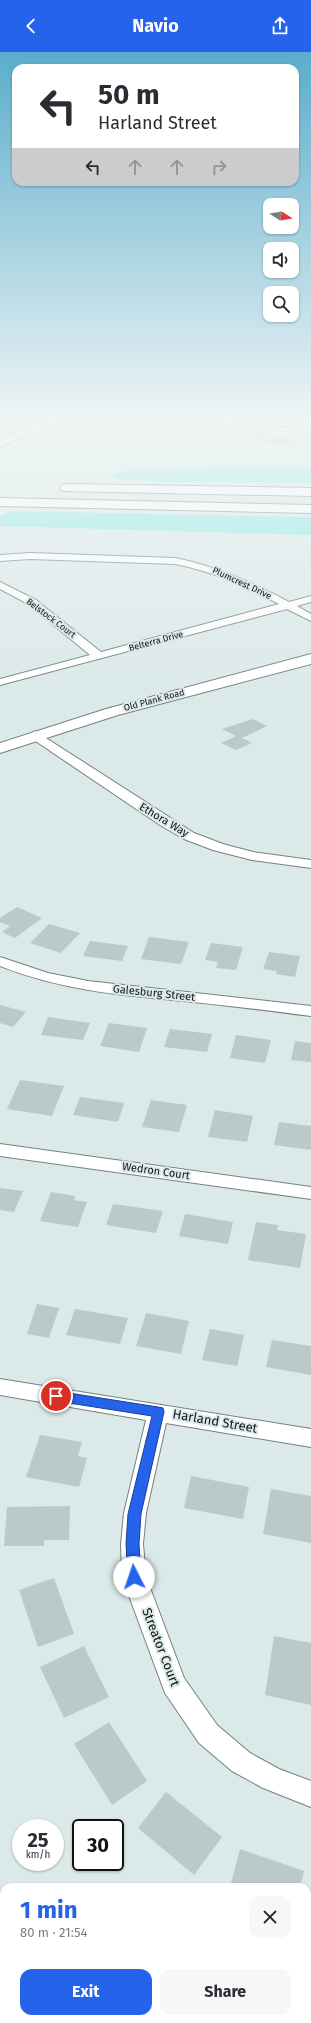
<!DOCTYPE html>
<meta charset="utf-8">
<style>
body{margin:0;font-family:"Fira Sans",sans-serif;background:#f7f7f7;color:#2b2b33;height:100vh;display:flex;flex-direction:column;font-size:15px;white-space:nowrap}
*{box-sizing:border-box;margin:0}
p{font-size:13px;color:#7c7c81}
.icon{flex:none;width:22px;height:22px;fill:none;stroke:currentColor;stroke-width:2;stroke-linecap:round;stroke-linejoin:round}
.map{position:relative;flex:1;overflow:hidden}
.side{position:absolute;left:0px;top:1831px;width:311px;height:140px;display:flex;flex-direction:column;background:#fff;border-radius:12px 12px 0 0;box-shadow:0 1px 3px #0004}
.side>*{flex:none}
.guide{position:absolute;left:12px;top:12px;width:287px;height:122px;border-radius:12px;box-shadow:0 1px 3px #0004;background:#fff;color:#2b2b33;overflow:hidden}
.needle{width:26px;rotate:102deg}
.buttons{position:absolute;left:263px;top:146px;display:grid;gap:8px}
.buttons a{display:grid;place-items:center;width:36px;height:36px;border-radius:8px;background:#fff;box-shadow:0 1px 3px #0004;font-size:20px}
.speed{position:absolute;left:12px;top:1767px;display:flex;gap:8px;font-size:20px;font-weight:700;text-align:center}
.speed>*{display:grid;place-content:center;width:52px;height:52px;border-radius:50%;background:#fff;box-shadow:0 1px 3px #0004;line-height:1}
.speed small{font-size:10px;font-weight:400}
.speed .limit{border:2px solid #111;border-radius:6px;background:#fff;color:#111}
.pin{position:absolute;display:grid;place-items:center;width:34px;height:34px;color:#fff;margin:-17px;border:2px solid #fff;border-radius:50%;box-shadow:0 1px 4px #0007}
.me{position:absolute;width:44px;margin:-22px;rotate:356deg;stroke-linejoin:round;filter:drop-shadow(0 0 3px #0008)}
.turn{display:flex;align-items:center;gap:14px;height:84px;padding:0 20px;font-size:18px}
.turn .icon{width:52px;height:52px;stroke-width:2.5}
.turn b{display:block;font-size:28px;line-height:34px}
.lanes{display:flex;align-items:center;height:38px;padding:0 20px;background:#0003;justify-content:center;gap:20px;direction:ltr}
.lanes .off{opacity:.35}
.round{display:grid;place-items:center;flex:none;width:42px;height:42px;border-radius:12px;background:#f7f7f7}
.headline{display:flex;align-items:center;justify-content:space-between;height:68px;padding:0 20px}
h1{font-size:24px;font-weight:700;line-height:30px;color:#2563eb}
.cta{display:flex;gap:8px;margin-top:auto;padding:8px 20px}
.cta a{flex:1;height:46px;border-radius:12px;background:#2563eb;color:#fff;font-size:16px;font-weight:700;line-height:46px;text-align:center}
.cta a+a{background:#f7f7f7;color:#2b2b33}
header{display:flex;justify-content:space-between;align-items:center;height:52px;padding:0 20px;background:#2563eb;color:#fff;font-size:18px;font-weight:700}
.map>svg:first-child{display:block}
.green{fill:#86e9e4}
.building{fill:#bbc9c8}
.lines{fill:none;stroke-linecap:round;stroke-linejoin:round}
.street-casing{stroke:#748180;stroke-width:2}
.secondary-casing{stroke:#748180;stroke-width:2}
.highway-casing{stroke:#748180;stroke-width:2}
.path{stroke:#8e9998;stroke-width:1.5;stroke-dasharray:1.5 1.5;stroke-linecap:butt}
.street{fill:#fff;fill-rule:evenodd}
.secondary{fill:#fff;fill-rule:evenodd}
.highway{fill:#fff;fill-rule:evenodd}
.route{fill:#2563eb;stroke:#184099}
.labels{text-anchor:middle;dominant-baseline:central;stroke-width:4;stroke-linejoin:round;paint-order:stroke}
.far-street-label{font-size:9px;fill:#111616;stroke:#dbe9e8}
.street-label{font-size:11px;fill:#111616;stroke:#dbe9e8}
.near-street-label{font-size:13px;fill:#111616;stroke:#dbe9e8}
</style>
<header><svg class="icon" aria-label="back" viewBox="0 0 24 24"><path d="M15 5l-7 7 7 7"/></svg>Navio<svg class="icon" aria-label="share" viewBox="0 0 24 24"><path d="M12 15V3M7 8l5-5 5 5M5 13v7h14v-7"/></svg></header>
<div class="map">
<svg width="311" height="1971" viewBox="0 0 311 1971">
<rect width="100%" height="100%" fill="#dbe9e8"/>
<g class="green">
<path d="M249,415L311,416V431L184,430L128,428L110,424C130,414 149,418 171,417C197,416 223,416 249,415Z"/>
<polygon points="11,459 311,465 311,483 0,474 0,464"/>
</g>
<g class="building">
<polygon points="258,381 299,386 291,394 249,389"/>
<polygon points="253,667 267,674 242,686 252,691 236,698 221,691 236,684 222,677"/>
<polygon points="17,855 42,866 15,886 2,880 10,874 0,870 0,866"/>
<polygon points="49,872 80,881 61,901 30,891"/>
<polygon points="149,885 189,890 181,912 141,907"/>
<polygon points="90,889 128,894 122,909 83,904"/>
<polygon points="211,891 243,895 236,918 216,916 218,910 205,908"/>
<polygon points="269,900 300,904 295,925 276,922 277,919 263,917"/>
<polygon points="0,953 26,960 13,975 0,971"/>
<polygon points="48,965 90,971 83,988 41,983"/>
<polygon points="109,971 147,976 139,1000 100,994"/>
<polygon points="170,977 212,982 207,1000 164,995"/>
<polygon points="236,983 271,988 265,1011 230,1006"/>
<polygon points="295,989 311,991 311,1010 291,1008"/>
<polygon points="20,1028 64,1034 52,1064 7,1057"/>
<polygon points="80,1045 124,1051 118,1070 73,1063"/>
<polygon points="151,1048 187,1053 179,1080 142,1075"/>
<polygon points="215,1058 253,1064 247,1090 208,1085"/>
<polygon points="279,1070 311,1074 311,1098 274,1093"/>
<polygon points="0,1136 23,1139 14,1160 0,1158"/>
<polygon points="51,1140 75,1144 74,1148 87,1150 78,1175 40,1169"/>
<polygon points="113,1152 163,1159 156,1181 106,1173"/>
<polygon points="185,1162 233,1170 228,1192 179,1184"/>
<polygon points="256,1170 278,1173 277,1178 306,1182 300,1216 248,1208"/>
<polygon points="37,1252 59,1256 49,1286 27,1282"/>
<polygon points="75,1257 128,1266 120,1292 66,1283"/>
<polygon points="146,1261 189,1269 181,1302 136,1294"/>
<polygon points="210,1277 244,1283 237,1314 202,1308"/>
<polygon points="272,1288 311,1294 311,1323 266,1315"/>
<polygon points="40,1383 82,1390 78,1404 87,1406 79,1435 26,1425"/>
<polygon points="191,1424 249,1435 243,1467 184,1456"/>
<polygon points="271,1437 311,1444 311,1491 263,1482"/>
<polygon points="70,1454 69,1488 44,1488 44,1494 4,1494 7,1455"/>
<polygon points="54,1526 74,1582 38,1595 19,1538"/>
<polygon points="274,1584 311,1591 311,1653 265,1643"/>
<polygon points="84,1594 109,1645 64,1666 40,1615"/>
<polygon points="109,1670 147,1729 112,1753 74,1692"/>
<polygon points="166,1740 222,1785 194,1823 138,1776"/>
<polygon points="240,1797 304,1819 300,1835 230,1835"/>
</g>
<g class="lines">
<g class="street-casing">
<g id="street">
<polygon points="0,367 40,372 44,374 40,376 0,370"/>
<polygon points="197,367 218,367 311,378 311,382 201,369"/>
<path d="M30,501L175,506C216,514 252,530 289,550L311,544V550L297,554L311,562V569L287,557L0,633V627L90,603L28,552L0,537V530L36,548L101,600L279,552C246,534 212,519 175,512L30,507L0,509V503Z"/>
<polygon points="35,679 194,781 223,792 253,800 311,808 311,816 252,808 213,798 184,787 160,773 31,686 29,683"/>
<path d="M0,905L48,921L88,929L311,954V964C272,959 233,954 193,950C128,944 62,939 0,914Z"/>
<polygon points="0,1092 311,1135 311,1147 0,1104"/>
<polygon points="0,1327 311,1377 311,1395 166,1371 146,1461 143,1492 146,1525 184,1626 217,1673 250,1701 279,1717 311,1729 311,1755 263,1736 232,1719 199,1691 165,1641 162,1633 122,1525 121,1492 124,1461 146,1368 0,1343"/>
</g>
</g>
<g class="secondary-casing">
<g id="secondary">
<polygon points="52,367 66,367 65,369 0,394 0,387"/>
<polygon points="311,602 311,612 118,663 0,701 0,691 106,657"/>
</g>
</g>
<g class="highway-casing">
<g id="highway">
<polygon points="66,432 311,436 311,444 62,439 60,436 62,433"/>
<polygon points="0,446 311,453 311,461 0,454"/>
</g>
</g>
<g class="path">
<polyline points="176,367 187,369"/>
<polyline points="75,369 84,367"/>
</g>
<use href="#street" class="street"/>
<use href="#secondary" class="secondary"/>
<use href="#highway" class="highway"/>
</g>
<linearGradient id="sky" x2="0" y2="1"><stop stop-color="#5aadcb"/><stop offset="0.57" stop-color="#eff5f5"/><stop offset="1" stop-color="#eff5f5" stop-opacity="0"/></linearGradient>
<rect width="311" height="643" fill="url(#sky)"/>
<polygon class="route" points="56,1339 158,1355 163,1356 164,1360 141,1462 139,1492 141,1525 139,1529 134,1531 130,1529 128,1525 126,1492 128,1462 152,1364 56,1349 52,1348 50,1344 52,1341"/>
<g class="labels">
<g class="far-street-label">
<text transform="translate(242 531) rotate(25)">Plumcrest Drive</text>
<text transform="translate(51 566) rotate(37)">Belstock Court</text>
<text transform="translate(156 589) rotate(-15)">Belterra Drive</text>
<text transform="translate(154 648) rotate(-15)">Old Plank Road</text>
</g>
<g class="street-label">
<text transform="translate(164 768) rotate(31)">Ethora Way</text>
<text transform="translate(154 941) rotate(6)">Galesburg Street</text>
<text transform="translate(156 1119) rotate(8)">Wedron Court</text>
</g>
<g class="near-street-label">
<text transform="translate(215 1369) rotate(10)">Harland Street</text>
<text transform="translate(161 1595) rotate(69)">Streator Court</text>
</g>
</g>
</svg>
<div class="buttons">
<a><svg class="needle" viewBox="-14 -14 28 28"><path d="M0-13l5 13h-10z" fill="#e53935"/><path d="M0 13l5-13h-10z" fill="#7c7c81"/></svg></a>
<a><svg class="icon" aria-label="sound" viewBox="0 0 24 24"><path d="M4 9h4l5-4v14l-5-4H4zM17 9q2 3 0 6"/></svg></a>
<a><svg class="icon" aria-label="search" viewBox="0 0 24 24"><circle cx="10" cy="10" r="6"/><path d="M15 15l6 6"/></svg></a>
</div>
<div class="speed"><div>25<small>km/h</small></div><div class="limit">30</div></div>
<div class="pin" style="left:56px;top:1344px;background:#d93025"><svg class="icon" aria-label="arrive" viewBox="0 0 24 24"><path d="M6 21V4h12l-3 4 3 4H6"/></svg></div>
<svg class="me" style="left:134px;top:1525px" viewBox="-20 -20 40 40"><circle r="19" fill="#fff"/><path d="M0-13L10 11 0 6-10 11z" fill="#2563eb"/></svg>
<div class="guide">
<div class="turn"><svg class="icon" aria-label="left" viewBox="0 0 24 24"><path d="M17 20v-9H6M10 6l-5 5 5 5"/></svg><div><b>50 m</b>Harland Street</div></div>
<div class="lanes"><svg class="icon" aria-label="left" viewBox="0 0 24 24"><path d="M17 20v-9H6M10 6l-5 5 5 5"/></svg><svg class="icon off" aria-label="ahead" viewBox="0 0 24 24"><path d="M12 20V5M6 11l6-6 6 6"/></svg><svg class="icon off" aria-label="ahead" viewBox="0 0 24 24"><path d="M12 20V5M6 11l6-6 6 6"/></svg><svg class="icon off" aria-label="right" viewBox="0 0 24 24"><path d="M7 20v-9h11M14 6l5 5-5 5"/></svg></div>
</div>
<section class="side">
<div class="headline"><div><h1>1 min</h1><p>80 m · 21:54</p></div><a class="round"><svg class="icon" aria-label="close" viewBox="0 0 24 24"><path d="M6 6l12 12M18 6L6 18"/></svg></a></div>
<div class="cta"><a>Exit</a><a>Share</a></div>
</section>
</div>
